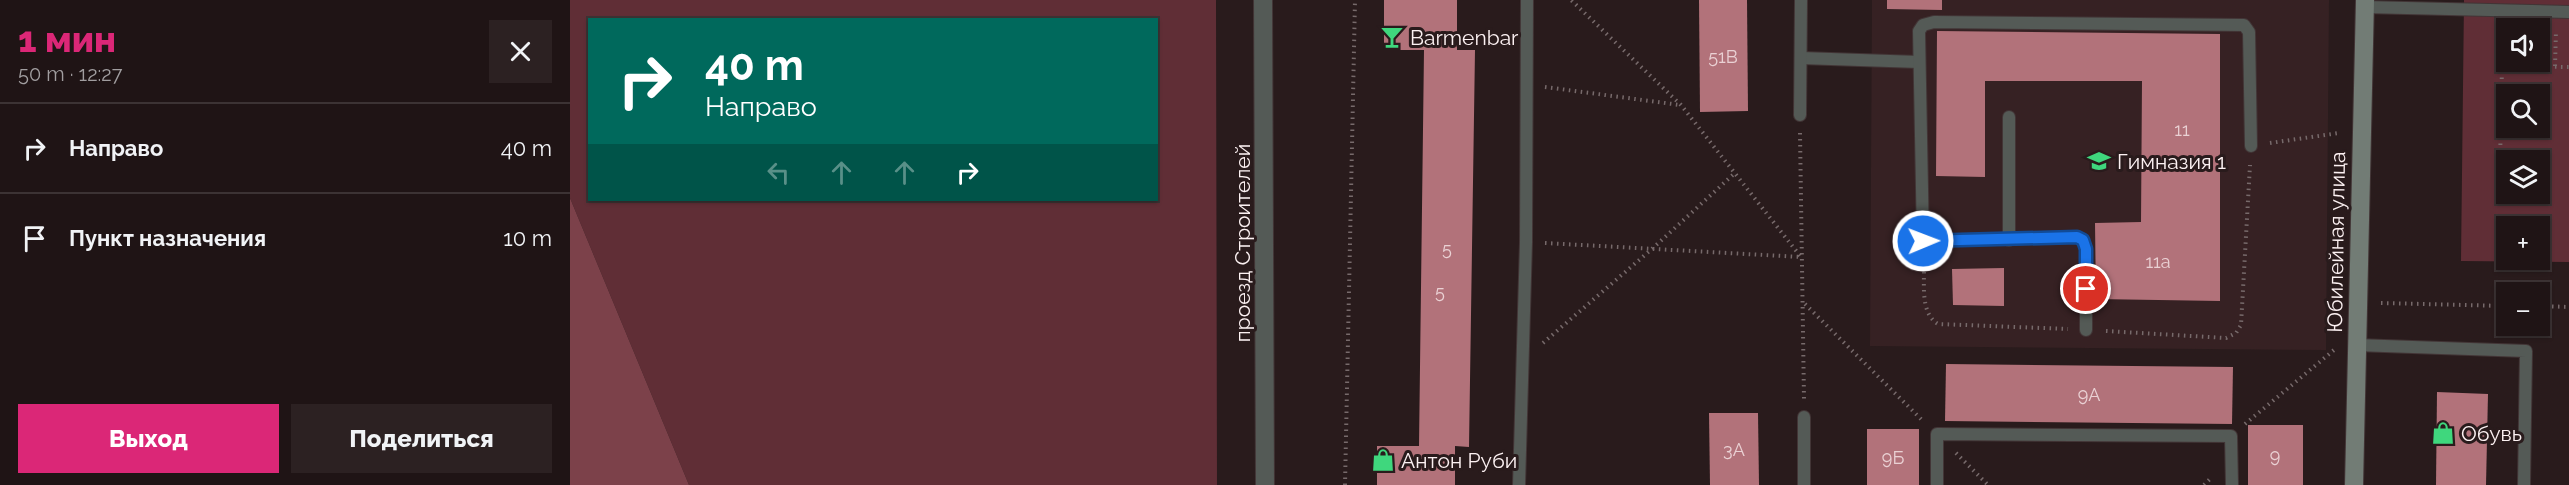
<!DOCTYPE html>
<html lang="ru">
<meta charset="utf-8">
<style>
body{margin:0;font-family:Raleway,sans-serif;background:#2c2122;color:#f1f3f6;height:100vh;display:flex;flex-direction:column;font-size:22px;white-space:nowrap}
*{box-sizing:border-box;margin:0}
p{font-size:20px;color:#a19ea0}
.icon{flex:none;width:33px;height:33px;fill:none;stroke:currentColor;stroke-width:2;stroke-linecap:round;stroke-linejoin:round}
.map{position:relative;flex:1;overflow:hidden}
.sheet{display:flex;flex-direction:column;background:#1f1415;width:570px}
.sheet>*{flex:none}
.top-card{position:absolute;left:18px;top:18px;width:570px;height:183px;border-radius:0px;box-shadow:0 2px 4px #0004,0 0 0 2px #3c3334;background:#00695c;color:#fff;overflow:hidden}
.controls{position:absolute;left:1926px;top:18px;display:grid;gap:12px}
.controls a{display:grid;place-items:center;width:54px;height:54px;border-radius:0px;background:#1f1415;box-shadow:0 2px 4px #0004,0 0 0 2px #3c3334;font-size:30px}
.pin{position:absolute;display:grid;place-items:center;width:51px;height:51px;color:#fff;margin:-26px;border:3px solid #fff;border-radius:50%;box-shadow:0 2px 6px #0007}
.me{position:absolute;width:66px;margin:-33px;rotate:89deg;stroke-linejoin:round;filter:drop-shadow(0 0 4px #0008)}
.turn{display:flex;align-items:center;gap:21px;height:126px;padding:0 18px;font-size:27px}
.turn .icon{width:78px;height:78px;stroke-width:2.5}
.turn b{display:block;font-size:42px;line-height:51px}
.lanes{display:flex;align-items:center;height:57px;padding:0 18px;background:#0003;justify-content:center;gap:30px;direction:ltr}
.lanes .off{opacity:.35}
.round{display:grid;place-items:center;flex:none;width:63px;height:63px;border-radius:0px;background:#2c2122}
.summary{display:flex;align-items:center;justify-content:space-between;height:102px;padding:0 18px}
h1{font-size:36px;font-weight:800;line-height:45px;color:#db2777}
.cta{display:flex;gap:12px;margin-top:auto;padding:12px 18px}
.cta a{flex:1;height:69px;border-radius:0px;background:#db2777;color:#fff;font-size:24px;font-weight:800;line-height:69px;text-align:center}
.cta a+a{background:#2c2122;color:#f1f3f6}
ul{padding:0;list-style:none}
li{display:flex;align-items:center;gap:18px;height:90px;padding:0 18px;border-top:2px solid #3c3334}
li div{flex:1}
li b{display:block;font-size:22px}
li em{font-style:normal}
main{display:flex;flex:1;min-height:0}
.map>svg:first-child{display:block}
.built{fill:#362123}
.green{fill:#602e36;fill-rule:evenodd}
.forest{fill:#7c414a}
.building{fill:#b2727a}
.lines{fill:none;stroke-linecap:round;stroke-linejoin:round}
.lane-casing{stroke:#423536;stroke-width:14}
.street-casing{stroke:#423536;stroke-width:20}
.secondary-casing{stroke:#423536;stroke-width:20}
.path{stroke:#776a6b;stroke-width:4;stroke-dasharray:1.5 4.5;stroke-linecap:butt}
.lane{stroke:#545a56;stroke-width:12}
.street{stroke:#545a56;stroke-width:18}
.secondary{stroke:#727c75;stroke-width:18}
.route-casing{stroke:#114b97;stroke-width:15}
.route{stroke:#1a73e8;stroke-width:10}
.labels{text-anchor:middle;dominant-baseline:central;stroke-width:6;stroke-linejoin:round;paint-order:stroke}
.number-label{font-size:18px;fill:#ead1d4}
.poi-label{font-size:21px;fill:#fcf1f2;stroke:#291b1c;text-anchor:start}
.street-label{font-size:21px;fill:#fcf1f2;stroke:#291b1c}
</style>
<main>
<section class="sheet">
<div class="summary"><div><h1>1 мин</h1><p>50 m · 12:27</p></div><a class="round"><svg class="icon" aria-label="close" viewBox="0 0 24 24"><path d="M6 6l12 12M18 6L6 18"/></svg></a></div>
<ul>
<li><svg class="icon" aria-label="right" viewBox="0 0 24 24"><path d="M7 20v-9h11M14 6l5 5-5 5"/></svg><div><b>Направо</b></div><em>40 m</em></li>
<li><svg class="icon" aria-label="arrive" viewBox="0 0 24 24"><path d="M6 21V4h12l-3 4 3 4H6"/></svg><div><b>Пункт назначения</b></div><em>10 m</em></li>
</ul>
<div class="cta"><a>Выход</a><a>Поделиться</a></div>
</section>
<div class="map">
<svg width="1999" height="485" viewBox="0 0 1999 485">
<rect width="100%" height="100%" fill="#291b1c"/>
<polygon class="built" points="1302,0 1759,0 1756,350 1300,346"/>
<g class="green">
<path d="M0,0H646L647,485H119L0,198ZM20,20H586V200H20Z"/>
<path d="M1894,0H1999V262L1891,261ZM1936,28H1970V62H1936ZM1936,94H1970V128H1936ZM1936,160H1970V194H1936ZM1936,226H1970V260H1936Z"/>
</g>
<polygon class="forest" points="0,198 119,485 0,485"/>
<g class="building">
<polygon points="814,0 887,0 887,50 905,50 899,447 885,446 885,485 807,485 807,446 849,446 854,50 814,50"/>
<polygon points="1129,0 1177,0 1178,111 1130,112"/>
<polygon points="1317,0 1372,0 1372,10 1317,9"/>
<polygon points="1367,31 1650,34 1650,301 1526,299 1525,223 1571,222 1572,81 1415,81 1415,177 1366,176"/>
<polygon points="1434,268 1434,306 1383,305 1382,269"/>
<polygon points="1376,364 1663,367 1662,424 1375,421"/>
<polygon points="1867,392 1918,394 1916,485 1866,485"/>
<polygon points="1139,413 1188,413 1189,485 1140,485"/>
<rect x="1678" y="425" width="55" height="60"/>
<rect x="1297" y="429" width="52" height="56"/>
</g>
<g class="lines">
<g class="lane-casing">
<g id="lane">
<polyline points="1794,7 1999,12"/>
<polyline points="1231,58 1349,62"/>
<polyline points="1230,115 1231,0"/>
<polyline points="1439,117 1439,240"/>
<polyline points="1516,330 1516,249 1513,240 1507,237 1353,241 1349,31 1353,25 1364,22 1674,25 1679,32 1681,146"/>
<polyline points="1786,345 1956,351 1954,485"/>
<polyline points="949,485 956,242 957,0"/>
<polyline points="1234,485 1234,417"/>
<polyline points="1367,485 1367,434 1661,436 1662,485"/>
</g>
</g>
<g class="street-casing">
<polyline id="street" points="693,0 695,485"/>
</g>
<g class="secondary-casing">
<polyline id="secondary" points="1784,485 1795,0"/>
</g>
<g class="path">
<polyline points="1985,66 1986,30"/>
<polyline points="975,87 1110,105"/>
<polyline points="1230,133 1234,399"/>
<polyline points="1700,143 1769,133"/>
<polyline points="1930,163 1932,66 1999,67"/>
<polyline points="975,243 1231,257 1111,105 1001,0"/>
<path d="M1354,260C1355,280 1349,313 1368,324L1498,329"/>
<polyline points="1811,303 1936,306"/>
<polyline points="1235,304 1353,421"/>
<polyline points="1970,306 1999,307"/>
<polyline points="1536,331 1656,338 1666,333 1671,325 1680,165"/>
<polyline points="973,343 1083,248 1166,172"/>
<polyline points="1675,424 1764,350"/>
<polyline points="1386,453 1418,485"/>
<polyline points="775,485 785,0"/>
<polyline points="1634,485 1642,477"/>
</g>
<use href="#lane" class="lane"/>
<use href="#street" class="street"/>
<use href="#secondary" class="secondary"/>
</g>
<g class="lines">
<g class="route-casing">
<polyline id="route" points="1353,241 1507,237 1513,240 1516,249 1516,289"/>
</g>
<use href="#route" class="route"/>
</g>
<defs>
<g id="bar-bare" transform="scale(1.8)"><path d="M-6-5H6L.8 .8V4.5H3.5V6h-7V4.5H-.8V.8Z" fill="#3fd77d" stroke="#291b1c" stroke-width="2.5" paint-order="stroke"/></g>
<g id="school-bare" transform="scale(1.8)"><path d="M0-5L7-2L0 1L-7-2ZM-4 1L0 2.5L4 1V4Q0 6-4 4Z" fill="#3fd77d" stroke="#291b1c" stroke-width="2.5" paint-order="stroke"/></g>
<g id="shop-bare" transform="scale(1.8)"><path d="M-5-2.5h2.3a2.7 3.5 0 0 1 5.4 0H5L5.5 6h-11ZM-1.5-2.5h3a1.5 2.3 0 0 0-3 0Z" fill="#3fd77d" stroke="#291b1c" stroke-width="2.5" paint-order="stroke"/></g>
</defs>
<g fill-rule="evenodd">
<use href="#bar-bare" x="822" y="37"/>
<use href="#school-bare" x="1529" y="161"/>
<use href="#shop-bare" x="1873" y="433"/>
<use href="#shop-bare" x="813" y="460"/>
</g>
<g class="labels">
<g class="number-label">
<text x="1153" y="56">51В</text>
<text x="1612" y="129">11</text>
<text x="877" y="248">5</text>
<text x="1588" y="261">11a</text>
<text x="870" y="291">5</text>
<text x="1519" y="394">9А</text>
<text x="1164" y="449">3А</text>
<text x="1705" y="455">9</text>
<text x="1323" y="457">9Б</text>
</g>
<g class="poi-label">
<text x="840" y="37">Barmenbar</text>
<text x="1547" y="161">Гимназия 1</text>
<text x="1891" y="433">Обувь</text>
<text x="831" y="460">Антон Руби</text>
</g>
<g class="street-label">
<text transform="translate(1766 242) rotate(-89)">Юбилейная улица</text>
<text transform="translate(672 243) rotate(-90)">проезд Строителей</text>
</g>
</g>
</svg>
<div class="controls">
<a><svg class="icon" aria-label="sound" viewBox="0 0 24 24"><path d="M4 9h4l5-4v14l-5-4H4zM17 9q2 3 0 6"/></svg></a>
<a><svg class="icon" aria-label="search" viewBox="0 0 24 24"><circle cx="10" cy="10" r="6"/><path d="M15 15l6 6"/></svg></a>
<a><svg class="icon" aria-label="layers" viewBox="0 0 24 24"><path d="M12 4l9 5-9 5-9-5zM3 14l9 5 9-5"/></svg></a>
<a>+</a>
<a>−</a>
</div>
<div class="pin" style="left:1516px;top:289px;background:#d93025"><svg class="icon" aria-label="arrive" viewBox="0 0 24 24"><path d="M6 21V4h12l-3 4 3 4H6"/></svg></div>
<svg class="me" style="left:1353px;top:241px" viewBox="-20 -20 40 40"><circle r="17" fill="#1a73e8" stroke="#fff" stroke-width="3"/><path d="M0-11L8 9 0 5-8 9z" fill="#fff"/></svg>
<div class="top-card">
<div class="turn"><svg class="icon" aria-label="right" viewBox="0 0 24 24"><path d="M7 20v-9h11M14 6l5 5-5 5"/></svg><div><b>40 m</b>Направо</div></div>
<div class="lanes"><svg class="icon off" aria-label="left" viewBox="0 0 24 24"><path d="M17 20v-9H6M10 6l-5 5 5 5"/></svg><svg class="icon off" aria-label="ahead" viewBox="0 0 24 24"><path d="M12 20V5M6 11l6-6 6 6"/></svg><svg class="icon off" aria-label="ahead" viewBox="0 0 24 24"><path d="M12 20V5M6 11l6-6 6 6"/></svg><svg class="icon" aria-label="right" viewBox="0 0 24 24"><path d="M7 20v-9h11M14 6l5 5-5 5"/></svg></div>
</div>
</div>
</main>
